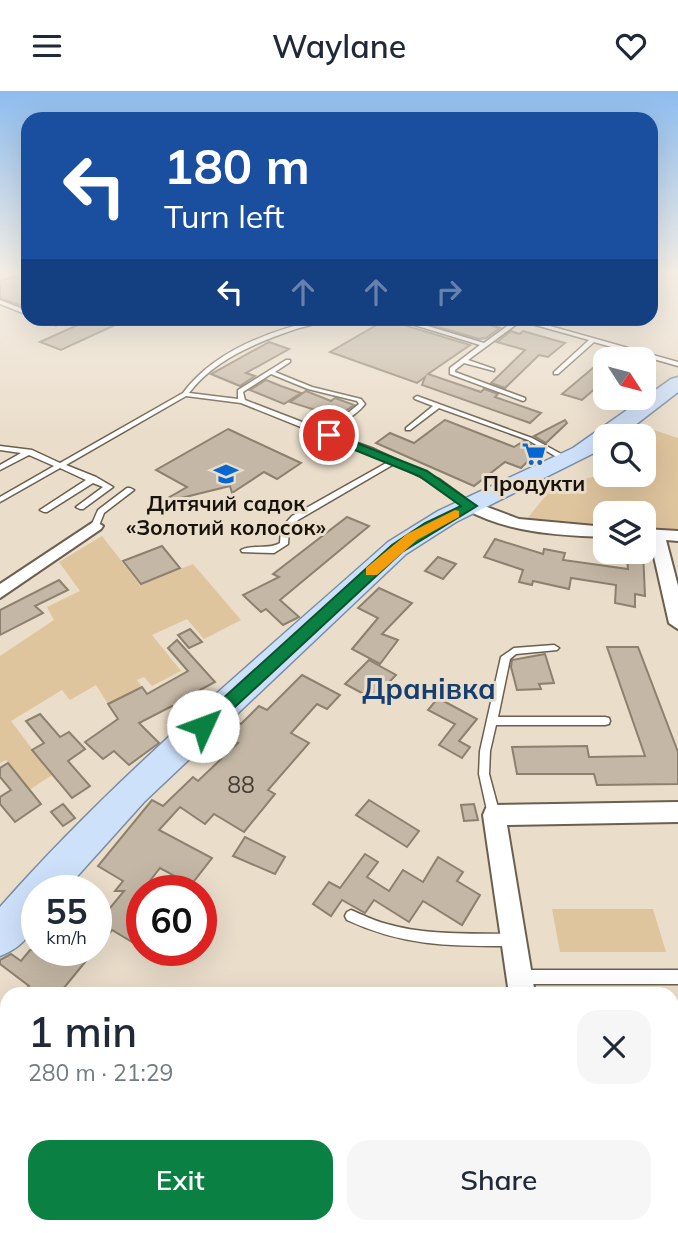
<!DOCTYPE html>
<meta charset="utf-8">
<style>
body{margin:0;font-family:Mulish,sans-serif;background:#f6f6f7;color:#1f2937;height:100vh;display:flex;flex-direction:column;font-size:26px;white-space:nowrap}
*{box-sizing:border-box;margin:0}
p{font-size:23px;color:#747a83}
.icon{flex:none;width:38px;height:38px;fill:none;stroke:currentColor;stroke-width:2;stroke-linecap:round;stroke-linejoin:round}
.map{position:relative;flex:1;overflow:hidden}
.drawer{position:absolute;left:0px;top:896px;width:679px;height:247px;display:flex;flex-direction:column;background:#fff;border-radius:21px 21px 0 0;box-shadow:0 7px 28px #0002}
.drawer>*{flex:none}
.hud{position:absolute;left:21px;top:21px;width:637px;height:214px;border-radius:21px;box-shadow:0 7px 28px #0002;background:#1a4fa0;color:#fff;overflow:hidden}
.needle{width:46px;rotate:126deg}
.buttons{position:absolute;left:593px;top:256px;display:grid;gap:14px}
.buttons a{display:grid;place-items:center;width:63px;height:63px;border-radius:14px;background:#fff;box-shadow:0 7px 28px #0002;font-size:35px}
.speed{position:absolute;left:21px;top:784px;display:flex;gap:14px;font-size:35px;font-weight:700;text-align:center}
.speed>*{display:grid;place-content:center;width:91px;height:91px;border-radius:50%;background:#fff;box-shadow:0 7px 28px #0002;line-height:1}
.speed small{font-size:18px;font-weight:400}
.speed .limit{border:10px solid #d22;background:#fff;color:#111}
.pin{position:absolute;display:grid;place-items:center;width:60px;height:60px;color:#fff;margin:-30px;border:4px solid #fff;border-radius:50%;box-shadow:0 2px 7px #0007}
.me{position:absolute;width:77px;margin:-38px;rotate:47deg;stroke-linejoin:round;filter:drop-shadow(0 0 5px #0008)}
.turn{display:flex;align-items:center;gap:24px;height:147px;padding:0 28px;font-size:32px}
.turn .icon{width:91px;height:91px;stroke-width:2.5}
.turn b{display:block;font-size:49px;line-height:60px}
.lanes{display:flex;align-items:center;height:66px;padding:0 28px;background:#0003;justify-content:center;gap:35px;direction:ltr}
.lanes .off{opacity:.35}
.round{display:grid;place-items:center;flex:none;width:74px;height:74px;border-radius:21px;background:#f6f6f7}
.overview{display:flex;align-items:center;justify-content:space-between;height:119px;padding:0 28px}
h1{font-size:42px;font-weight:600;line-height:52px}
.primary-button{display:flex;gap:14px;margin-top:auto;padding:14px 28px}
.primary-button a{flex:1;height:80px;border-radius:21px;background:#0b8043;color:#fff;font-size:28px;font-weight:600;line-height:80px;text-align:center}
.primary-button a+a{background:#f6f6f7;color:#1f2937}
header{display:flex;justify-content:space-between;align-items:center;height:91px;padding:0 28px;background:#fff;font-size:32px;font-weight:600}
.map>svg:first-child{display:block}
.green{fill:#dfc59e}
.building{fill:#c4b7a5;stroke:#8c806e;stroke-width:2}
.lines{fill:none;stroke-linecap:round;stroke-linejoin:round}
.service-casing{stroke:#6b5f4f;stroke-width:3}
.minor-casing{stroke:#6b5f4f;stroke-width:4}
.primary-casing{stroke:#798ca5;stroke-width:3}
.service{fill:#fff;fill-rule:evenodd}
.minor{fill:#fff;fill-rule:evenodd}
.primary{fill:#cee1fb;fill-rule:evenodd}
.route{fill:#0b8043;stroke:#07532c;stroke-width:2}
.slow{fill:#f59e0b}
.labels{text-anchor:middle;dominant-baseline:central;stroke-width:6;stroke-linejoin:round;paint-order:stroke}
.far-poi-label{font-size:21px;font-weight:bold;fill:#18130c;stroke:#eaddca}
.number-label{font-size:23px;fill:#433c32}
.neighbourhood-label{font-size:28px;font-weight:bold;fill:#153d70;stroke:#eaddca}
</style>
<header><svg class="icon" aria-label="menu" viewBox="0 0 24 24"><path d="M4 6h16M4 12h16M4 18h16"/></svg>Waylane<svg class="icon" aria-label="heart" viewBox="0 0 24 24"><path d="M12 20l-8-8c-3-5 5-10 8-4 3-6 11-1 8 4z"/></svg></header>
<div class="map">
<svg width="678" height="1142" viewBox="0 0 678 1142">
<rect width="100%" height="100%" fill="#eaddca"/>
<g class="green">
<polygon points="645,336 678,347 678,441 644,439 644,422 606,422 605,437 527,428 547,403 539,399 605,383 644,383 644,345 633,345"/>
<polygon points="102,445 140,494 193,473 241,529 204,548 187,528 152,544 181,580 152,595 144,586 137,589 142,596 108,613 96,594 70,609 62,599 11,630 52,684 29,699 6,669 0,672 0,565 54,529 47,516 80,500 59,471"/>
<polygon points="552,818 653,818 666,861 560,861"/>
</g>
<g class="building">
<polygon points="20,183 28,183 26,216 0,207 0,190"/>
<polygon points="91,228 128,228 61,259 40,251"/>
<polygon points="387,228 396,228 397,232 470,254 428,283 481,301 484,298 498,303 495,306 541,322 530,332 422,294 425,286 417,292 330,261"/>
<polygon points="411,228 468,228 500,237 486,247 479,248"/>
<polygon points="511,240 519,243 523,240 565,252 548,266 539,264 505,297 491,292 525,259 497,251"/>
<polygon points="269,251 289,258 246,282 255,285 240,295 211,283"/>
<polygon points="606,266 606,288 582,309 562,303"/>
<polygon points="266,289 281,295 301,302 284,313 250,299"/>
<polygon points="306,300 331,310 335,307 354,314 337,326 290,311"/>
<polygon points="445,329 514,356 524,350 539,359 521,377 505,371 474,395 376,352 390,342 414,352"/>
<polygon points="565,329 567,332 546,352 534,345"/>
<polygon points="228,338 301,372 277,388 264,381 232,402 230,395 169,410 168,407 187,396 156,379"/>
<polygon points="347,426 369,435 280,509 299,526 283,534 266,518 261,521 243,504 279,486 273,483"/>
<polygon points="495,448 543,463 544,458 565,462 563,469 628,478 626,460 643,460 645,505 635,503 635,516 615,512 616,494 571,487 569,498 533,490 532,494 519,491 523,479 484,466"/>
<polygon points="162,455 180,477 141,493 123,470"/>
<polygon points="438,466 456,473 443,488 425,480"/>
<polygon points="59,489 68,499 35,515 43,522 0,544 0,519"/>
<polygon points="379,497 412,512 382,543 398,549 380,573 352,558 378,527 358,517"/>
<polygon points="190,538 202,551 189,557 178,544"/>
<polygon points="177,549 215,591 198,600 206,609 179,624 172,615 139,632 159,652 129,674 114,660 103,668 85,651 118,628 108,613 142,596 147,603 188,580 168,557"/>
<polygon points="607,556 638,556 678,661 678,693 597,694 594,683 517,683 512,656 587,655 589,666 645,665"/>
<polygon points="545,563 554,592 539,593 541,598 517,599 511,576 512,569"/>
<polygon points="369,569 396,584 373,608 345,593"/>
<polygon points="302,584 340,604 327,618 317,613 291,642 309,652 268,699 275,703 244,741 214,723 205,733 180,716 159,739 212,767 191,794 160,777 142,800 131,814 142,821 142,857 112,839 96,858 96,834 124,800 115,800 123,790 98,775 152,709 163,715 193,686 198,690 238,652 221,642 234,629 241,633 259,615 267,619"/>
<polygon points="438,607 477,628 459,650 470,656 462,667 439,654 455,633 428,619"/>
<polygon points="40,623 60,646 69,641 85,658 68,670 90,695 72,707 32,659 44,652 26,630"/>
<polygon points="8,672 41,713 15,731 0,713 0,706 11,699 0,686 0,677"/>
<polygon points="369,709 419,740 407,756 356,724"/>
<polygon points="63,713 75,727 63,735 51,721"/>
<polygon points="474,713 478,729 464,730 461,714"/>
<polygon points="245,746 285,766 275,783 233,765"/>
<polygon points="365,763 378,771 367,786 389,800 403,779 423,791 438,766 463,781 457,790 480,804 462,834 423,810 409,831 374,809 365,822 342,809 331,825 313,813 329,791 340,797"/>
<polygon points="30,859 95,859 59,903 22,903 29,895 0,873 0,869 11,863 21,870"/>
</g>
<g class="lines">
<g class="service-casing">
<g id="service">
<polygon points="0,209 28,220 28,224 0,213"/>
<polygon points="40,228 47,228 59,232 56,234"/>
<path d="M322,228H330C319,233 305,235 293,239C255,252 214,269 189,302L238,308V299L286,269H290V271L275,281L312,296L361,308L365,313C356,325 341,330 333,343L374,358L439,388L473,413V417H467L433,392L394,373L298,429L289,438L288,453L274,462L242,461L241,459C252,453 268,459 280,452L281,437L292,425L388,371L241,312L186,305L66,374L96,386L113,396L83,418H80L76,416L103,396L93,392L47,421H44L40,419L86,389L60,377L0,411V406L54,375L29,364L0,379V374L21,362L0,359V355L32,359L60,372L183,302C215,259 272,239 322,228ZM271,283L308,298L357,310L359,313L333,334L328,341L245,309L243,301Z"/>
<polygon points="398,228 404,228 484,252 517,228 525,228 678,271 678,275 594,251 558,283 554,283 554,281 589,249 521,230 468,269 494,278 494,280 464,272 455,279 455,281 525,307 525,309 523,310 450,283 450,277 480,254 398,229"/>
<polygon points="417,305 532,347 572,369 568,371 565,371 528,349 439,317 410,339 406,339 406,337 433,315 415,308 414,307"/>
<polygon points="127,397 130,397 134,399 104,422 98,437 92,437 91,435 98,419"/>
<polygon points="554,554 559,557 557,559 516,563 510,568 498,626 605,626 609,627 610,630 609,633 605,634 496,634 490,660 489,683 500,724 498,727 494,729 490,727 488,724 479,683 480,660 501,566 514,557"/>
<path d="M351,819C363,824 374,830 387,833C428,845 472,842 514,843L519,845L520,849L519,853L514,855C452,855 405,856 347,829L345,825L347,821Z"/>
<polygon points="520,879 678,879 678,893 520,893 515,891 513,886 515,881"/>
</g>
</g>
<g class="minor-casing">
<g id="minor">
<path d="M471,410L519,428L606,436V446C557,444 509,442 465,418V412Z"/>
<polygon points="95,430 103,435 101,438 0,507 0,493"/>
<polygon points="644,438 678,440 678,450 666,449 678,495 678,538 669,532 650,448 644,448"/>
<polygon points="678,711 678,731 507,734 535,903 509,903 483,724 486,717 494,714"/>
<polygon points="195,1136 227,1136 226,1142 194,1142"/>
<polygon points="543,1136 575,1136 576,1142 544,1142"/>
</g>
</g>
<g class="primary-casing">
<path id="primary" d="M678,286V301L621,345H606V356L456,431L406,463L144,711L64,800H37C37,832 33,852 0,865V816C117,683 256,569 388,451L438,420L573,357L671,288Z"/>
</g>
<use href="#service" class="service"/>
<use href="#minor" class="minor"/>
<use href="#primary" class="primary"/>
</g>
<linearGradient id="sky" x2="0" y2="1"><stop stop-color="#8dbcee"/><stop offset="0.53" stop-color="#f6f0e7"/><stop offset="1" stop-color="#f6f0e7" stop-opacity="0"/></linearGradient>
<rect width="678" height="343" fill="url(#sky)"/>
<polygon class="route" points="329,341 427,380 477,415 402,461 209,640 197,640 194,635 197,631 392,454 425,432 461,415 419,385 325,347 323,344"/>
<polygon class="slow" points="455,419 459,420 459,426 417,449 377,484 366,484 366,477 407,443"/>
<defs>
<g id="supermarket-bare" transform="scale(1.89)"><path d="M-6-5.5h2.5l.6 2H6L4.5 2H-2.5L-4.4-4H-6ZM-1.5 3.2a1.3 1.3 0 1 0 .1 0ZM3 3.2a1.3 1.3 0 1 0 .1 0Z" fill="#0766cf" stroke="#eaddca" stroke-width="2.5" paint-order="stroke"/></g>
<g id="school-bare" transform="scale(1.89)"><path d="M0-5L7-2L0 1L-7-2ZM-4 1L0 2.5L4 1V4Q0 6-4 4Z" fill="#0766cf" stroke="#eaddca" stroke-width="2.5" paint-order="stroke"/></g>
</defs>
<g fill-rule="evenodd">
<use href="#supermarket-bare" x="534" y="363"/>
<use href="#school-bare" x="226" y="383"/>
</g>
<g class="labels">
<g class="far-poi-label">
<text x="534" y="392">Продукти</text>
<text x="226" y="412">Дитячий садок<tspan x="226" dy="24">«Золотий колосок»</tspan></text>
</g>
<g class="number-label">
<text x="241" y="693">88</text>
</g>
<g class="neighbourhood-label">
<text x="429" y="597">Дранівка</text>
</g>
</g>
</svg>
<div class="buttons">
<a><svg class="needle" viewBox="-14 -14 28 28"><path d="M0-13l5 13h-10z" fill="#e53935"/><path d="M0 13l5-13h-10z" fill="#747a83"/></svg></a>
<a><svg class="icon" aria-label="search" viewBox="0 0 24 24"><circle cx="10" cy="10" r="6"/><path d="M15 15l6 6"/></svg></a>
<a><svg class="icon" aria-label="layers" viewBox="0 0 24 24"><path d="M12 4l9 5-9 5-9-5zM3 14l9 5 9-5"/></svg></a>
</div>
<div class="speed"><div>55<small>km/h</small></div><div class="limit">60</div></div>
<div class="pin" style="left:329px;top:344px;background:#d93025"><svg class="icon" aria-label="arrive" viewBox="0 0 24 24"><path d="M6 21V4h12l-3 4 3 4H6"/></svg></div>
<svg class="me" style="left:203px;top:635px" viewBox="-20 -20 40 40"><circle r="19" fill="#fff"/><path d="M0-13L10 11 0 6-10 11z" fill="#0b8043"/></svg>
<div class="hud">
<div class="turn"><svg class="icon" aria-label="left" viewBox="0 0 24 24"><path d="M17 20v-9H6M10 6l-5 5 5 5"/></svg><div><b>180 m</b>Turn left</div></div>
<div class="lanes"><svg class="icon" aria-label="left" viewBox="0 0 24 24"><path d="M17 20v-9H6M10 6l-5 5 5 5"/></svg><svg class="icon off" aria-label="ahead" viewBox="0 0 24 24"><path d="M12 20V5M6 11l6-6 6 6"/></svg><svg class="icon off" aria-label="ahead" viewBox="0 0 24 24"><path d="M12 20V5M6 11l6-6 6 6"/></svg><svg class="icon off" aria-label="right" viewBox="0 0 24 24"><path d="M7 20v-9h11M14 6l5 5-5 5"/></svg></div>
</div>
<section class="drawer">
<div class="overview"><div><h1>1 min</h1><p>280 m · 21:29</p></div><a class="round"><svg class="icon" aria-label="close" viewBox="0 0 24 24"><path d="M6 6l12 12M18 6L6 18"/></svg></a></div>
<div class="primary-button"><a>Exit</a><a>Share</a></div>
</section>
</div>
